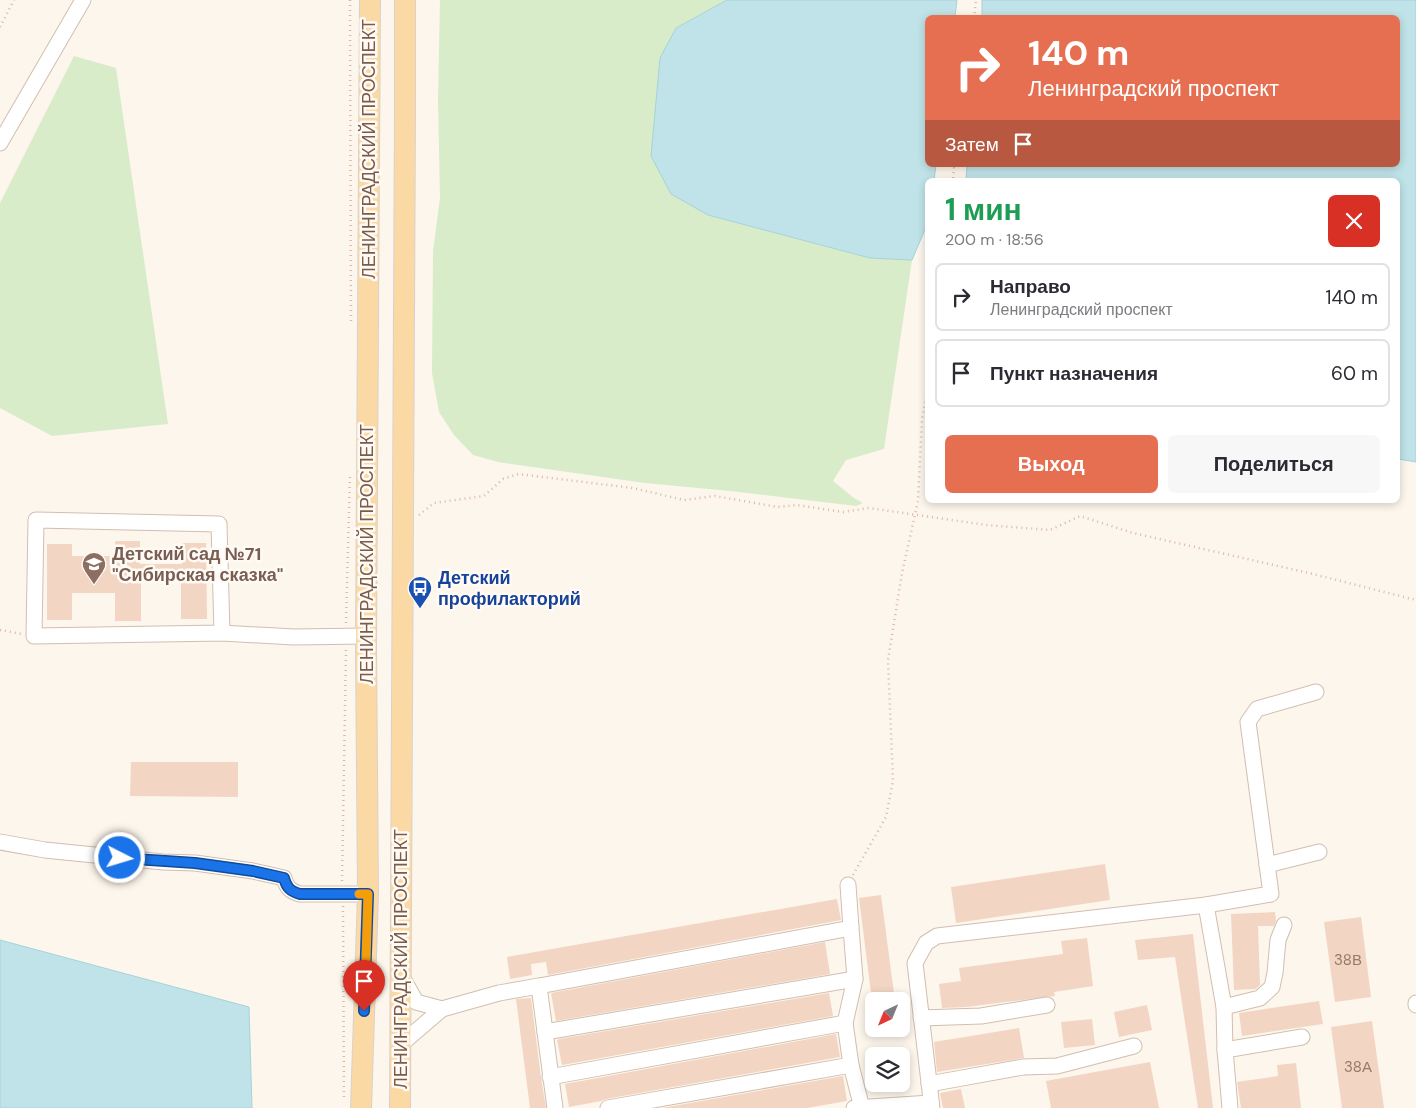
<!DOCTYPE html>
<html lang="ru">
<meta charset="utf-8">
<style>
body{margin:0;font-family:"DM Sans",sans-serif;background:#f7f7f7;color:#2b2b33;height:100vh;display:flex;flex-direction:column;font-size:19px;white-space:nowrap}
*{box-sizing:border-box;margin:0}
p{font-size:16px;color:#7c7c81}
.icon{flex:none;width:28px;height:28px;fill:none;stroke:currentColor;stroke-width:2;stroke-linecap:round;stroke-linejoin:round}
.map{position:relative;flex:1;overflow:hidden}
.details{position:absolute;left:925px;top:178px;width:475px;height:325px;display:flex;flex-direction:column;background:#fff;border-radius:8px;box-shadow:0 2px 8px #0003}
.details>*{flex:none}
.guide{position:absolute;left:925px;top:15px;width:475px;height:152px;border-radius:8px;box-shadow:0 2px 8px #0003;background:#e76f51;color:#fff;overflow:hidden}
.needle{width:32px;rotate:223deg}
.fabs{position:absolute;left:865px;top:992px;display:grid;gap:10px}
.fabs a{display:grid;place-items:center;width:45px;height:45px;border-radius:8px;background:#fff;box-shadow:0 2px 8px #0003;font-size:25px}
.pin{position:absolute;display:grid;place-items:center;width:42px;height:42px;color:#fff;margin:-51px -21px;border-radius:50% 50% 50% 0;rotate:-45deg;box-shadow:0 0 5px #0007}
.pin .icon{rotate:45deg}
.me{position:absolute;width:55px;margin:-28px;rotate:95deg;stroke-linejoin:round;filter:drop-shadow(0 0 4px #0008)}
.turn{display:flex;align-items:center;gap:18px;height:105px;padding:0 20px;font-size:22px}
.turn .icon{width:65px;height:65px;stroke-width:2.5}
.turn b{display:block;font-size:35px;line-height:42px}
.then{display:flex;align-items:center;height:48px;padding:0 20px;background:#0003;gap:10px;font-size:19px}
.round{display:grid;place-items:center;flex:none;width:52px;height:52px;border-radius:8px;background:#f7f7f7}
.overview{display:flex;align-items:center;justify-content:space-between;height:85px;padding:0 20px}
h1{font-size:30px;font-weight:700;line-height:38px;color:#1e9e55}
.button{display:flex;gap:10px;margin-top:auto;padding:10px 20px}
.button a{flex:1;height:58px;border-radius:8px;background:#e76f51;color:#fff;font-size:20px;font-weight:700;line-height:58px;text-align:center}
.button a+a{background:#f7f7f7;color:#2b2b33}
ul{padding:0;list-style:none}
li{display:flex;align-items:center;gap:15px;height:68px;margin:0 10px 8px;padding:0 10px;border:2px solid #e1e1e2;border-radius:8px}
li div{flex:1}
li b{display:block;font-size:19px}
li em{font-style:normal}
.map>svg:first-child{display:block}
.green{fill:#d8ecc9}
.water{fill:#bfe3e8;stroke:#a5d3da}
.building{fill:#f3d5c3}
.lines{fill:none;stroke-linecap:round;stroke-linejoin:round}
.minor-casing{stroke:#d1beb0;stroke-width:17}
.major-casing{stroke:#dad1cd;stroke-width:22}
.path{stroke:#d9b8a5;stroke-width:2.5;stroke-dasharray:1 4;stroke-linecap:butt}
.minor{stroke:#fff;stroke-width:15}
.major{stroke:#fbd9a5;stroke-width:20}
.route-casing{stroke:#114b97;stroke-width:12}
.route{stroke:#1a73e8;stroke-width:9}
.slow{stroke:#f59e0b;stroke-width:9}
.labels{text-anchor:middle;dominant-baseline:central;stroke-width:5;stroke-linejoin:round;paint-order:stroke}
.number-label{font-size:15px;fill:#987a6a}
.street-label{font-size:18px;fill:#7a5c4d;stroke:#fffaf3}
.education-label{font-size:18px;font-weight:bold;fill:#785e54;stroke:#fffaf3;text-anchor:start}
.transit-label{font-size:18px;font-weight:bold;fill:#164399;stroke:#fffaf3;text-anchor:start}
</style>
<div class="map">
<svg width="1416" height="1108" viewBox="0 0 1416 1108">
<rect width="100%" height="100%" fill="#fdf6ec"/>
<g class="green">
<polygon points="440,0 727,0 676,28 708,215 870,258 912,260 884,449 846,460 833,481 854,498 863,503 856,506 730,491 645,483 498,462 473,455 454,435 439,412 432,373 433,251 440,198 438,100"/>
<polygon points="74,56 116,68 168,424 52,436 0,408 0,203"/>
</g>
<g class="water">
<polygon points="727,0 957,0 955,17 928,18 928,165 936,165 934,180 928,180 927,225 912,260 870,258 708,215 671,194 651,156 660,58 676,28"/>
<polygon points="982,0 1416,0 1416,462 1398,459 1398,180 966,180 967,165 1398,165 1398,18 982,18"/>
<polygon points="0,940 249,1007 252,1108 0,1108"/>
</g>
<g class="building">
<polygon points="115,541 140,541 140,564 182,564 182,543 206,543 207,619 181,619 181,576 141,577 141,621 115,621 115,593 72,593 72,620 47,620 47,544 72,544 72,556 115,556"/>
<polygon points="131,762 238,762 238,797 130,796"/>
<polygon points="1105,864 1110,900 956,923 951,887"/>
<polygon points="881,895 895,1001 872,1001 859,898"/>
<polygon points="837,899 841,920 548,975 546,962 531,964 532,975 510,979 507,957"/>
<polygon points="1275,912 1276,921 1274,926 1258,926 1260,985 1256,989 1234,990 1231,914"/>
<polygon points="1361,917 1371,997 1335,1002 1324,922"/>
<polygon points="1193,934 1213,1108 1198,1108 1175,957 1138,960 1135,940"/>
<polygon points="1087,938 1093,986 1054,992 1055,996 966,1007 942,1008 939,984 961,981 959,968 1063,954 1061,941"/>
<polygon points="825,942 830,974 556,1021 551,993"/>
<polygon points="829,993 833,1016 562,1065 557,1040 559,1039"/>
<polygon points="531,998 541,1078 546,1108 530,1108 516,999"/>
<polygon points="1319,1001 1323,1024 1242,1036 1239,1013"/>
<polygon points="1147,1005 1152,1030 1119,1037 1114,1012"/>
<polygon points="1092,1019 1095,1045 1064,1048 1061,1022"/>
<polygon points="1372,1021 1384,1108 1342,1108 1331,1027"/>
<polygon points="1019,1028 1024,1058 937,1072 934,1042"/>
<polygon points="836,1034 840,1057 606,1099 601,1101 569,1107 565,1084"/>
<polygon points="1150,1062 1159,1108 1051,1108 1046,1081"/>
<polygon points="1296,1063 1301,1108 1241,1108 1237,1082 1278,1076 1277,1065"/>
<polygon points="843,1076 847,1101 807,1108 662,1108"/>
<polygon points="961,1089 965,1108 943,1108 940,1093"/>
</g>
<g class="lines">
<g class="minor-casing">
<g id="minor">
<polyline points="0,143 83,0"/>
<polyline points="222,633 219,524 36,520 34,636 222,633 294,637 366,636"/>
<path d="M0,842L45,850L163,862L195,863L253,871L284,878C287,888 290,891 300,894H368"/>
<polyline points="1267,865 1319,852"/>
<polyline points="848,885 851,928"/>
<polyline points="401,975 416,1002 442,1009"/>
<polyline points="539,986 851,928 855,979 845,1023 851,1065 862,1108"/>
<polyline points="1416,1003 1416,1005"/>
<polyline points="1224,1007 1260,998 1272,987 1275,973 1278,940 1284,925"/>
<polyline points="921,1018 981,1016 1047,1005"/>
<polyline points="545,1032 855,979"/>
<polyline points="400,1045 442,1009 499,993 539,986 555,1108"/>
<polyline points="1225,1050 1302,1037"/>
<polyline points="550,1077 845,1023"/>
<polyline points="929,1084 1023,1067 1057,1066 1134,1046"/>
<polyline points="608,1108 851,1065"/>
<polyline points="854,1108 931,1103"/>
<polyline points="932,1108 915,963 926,943 937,936 1206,905"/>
<polyline points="1230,1108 1225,1050 1224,1007 1206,905 1271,894 1248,722 1257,709 1316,692"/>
</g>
</g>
<g class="major-casing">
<g id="major">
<polyline points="361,1108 368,894 366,646 370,0"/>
<polyline points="400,1108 405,114 405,0"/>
</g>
</g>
<g class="path">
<polyline points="350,0 351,323"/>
<polyline points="974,18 976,0"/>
<polyline points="0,27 14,0"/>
<polyline points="949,165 954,168 953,180"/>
<polyline points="419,515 434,503 484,496 503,479 518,474 633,488 684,500 715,496 778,507 796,505 843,512 869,508 986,525 1050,530 1080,516 1133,533 1309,573 1416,600"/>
<polyline points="346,623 350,474"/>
<polyline points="0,630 22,634"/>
<polyline points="853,875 886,817 893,781 888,660 902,573 918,501 922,419 928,387"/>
<polyline points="342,881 346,649"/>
<polyline points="343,906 344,1101"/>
</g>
<use href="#minor" class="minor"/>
<use href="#major" class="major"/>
</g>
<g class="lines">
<g class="route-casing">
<path id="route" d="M120,858L195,863L253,871L284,878C287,888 290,891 300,894H368L364,1011"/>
</g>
<use href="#route" class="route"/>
<polyline class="slow" points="359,894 368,894 366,960"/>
</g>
<defs>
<g id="school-pin" transform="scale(1.25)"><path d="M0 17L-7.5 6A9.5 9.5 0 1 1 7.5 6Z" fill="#8d6e63" stroke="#fffaf3"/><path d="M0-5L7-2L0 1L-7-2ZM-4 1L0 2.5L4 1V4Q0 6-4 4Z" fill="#fff"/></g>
<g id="bus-pin" transform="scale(1.25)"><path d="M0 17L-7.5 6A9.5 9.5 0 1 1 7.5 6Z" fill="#1a4fb4" stroke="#fffaf3"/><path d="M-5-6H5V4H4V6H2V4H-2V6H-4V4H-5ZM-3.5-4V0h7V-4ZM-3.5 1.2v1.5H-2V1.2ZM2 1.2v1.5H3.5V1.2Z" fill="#fff"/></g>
</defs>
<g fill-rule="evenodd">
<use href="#school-pin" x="94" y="564"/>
<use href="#bus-pin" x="420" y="588"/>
</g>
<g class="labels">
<g class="number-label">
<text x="1348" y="960">38В</text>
<text x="1358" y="1067">38А</text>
</g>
<g class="street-label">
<text transform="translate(369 149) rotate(-90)">ЛЕНИНГРАДСКИЙ ПРОСПЕКТ</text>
<text transform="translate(367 554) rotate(-90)">ЛЕНИНГРАДСКИЙ ПРОСПЕКТ</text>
<text transform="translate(401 959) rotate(-90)">ЛЕНИНГРАДСКИЙ ПРОСПЕКТ</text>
</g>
<g class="education-label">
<text x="112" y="554">Детский сад №71<tspan x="112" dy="21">"Сибирская сказка"</tspan></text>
</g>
<g class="transit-label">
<text x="438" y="578">Детский<tspan x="438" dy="21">профилакторий</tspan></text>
</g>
</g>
</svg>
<div class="fabs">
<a><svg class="needle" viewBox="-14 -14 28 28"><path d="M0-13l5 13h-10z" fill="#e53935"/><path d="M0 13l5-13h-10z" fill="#7c7c81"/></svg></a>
<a><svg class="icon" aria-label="layers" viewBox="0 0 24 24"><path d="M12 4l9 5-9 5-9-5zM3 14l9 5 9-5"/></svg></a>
</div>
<div class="pin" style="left:364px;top:1011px;background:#d93025"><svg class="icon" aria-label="arrive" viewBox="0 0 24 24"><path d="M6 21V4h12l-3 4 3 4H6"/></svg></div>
<svg class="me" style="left:120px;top:858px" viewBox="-20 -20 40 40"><circle r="17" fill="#1a73e8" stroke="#fff" stroke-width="3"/><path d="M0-11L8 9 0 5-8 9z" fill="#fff"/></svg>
<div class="guide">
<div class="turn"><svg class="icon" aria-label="right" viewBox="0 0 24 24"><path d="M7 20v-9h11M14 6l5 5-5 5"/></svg><div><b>140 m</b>Ленинградский проспект</div></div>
<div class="then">Затем<svg class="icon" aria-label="arrive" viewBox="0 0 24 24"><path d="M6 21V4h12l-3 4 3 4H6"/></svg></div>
</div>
<section class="details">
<div class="overview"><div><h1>1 мин</h1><p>200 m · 18:56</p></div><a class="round" style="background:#d93025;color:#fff"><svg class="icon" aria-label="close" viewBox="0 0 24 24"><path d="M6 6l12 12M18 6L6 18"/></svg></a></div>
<ul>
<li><svg class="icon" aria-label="right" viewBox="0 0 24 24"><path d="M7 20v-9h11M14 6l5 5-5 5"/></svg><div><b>Направо</b><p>Ленинградский проспект</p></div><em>140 m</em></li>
<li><svg class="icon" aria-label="arrive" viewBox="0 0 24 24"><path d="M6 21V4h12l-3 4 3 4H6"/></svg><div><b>Пункт назначения</b></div><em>60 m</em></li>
</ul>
<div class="button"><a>Выход</a><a>Поделиться</a></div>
</section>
</div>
